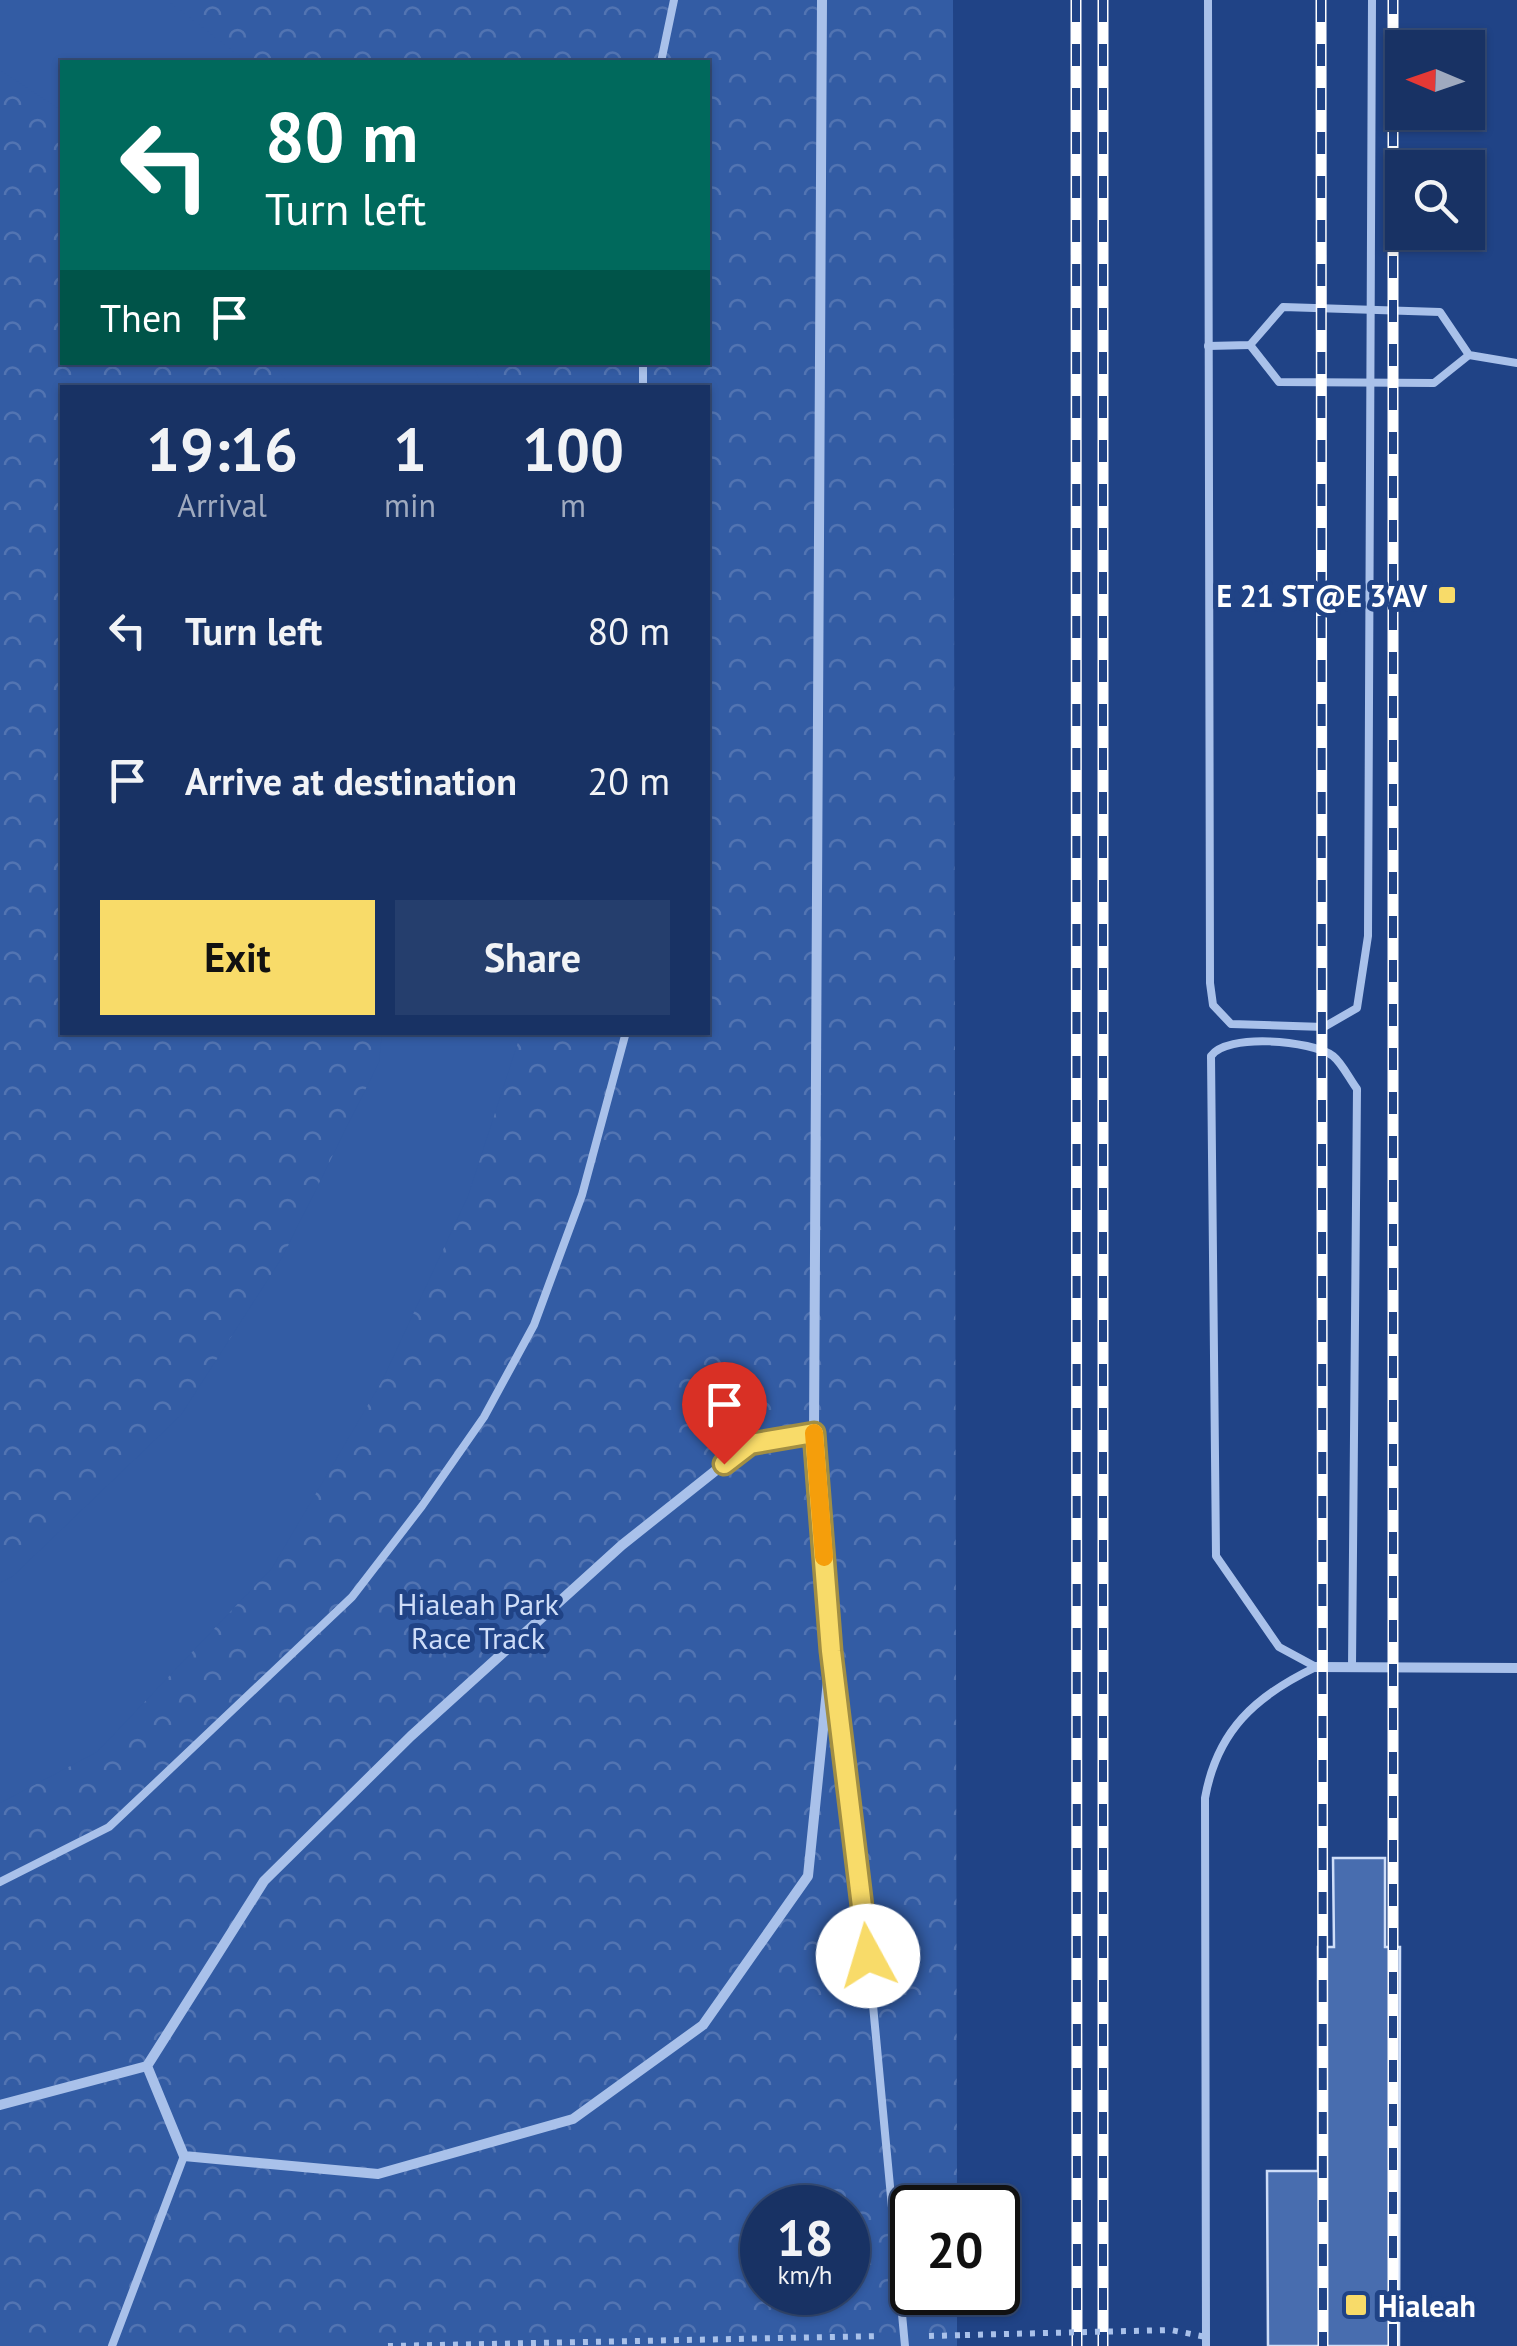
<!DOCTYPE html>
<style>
body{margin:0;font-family:"PT Sans",sans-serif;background:#253e6d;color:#f1f3f6;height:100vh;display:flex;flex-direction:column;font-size:38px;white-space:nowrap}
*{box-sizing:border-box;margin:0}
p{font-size:32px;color:#9faabf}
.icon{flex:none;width:55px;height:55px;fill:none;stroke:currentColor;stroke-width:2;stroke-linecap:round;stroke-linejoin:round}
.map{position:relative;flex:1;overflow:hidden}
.details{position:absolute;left:60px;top:385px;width:650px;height:650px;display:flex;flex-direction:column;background:#183264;border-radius:0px;box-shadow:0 2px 8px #0004,0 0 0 2px #364d78}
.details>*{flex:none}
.hud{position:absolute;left:60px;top:60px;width:650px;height:305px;border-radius:0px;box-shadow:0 2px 8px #0004,0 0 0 2px #364d78;background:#00695c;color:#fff;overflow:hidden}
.needle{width:65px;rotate:272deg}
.buttons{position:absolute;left:1385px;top:30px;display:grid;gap:20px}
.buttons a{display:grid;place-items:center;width:100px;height:100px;border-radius:0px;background:#183264;box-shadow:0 2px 8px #0004,0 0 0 2px #364d78;font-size:50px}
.speed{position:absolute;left:740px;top:2185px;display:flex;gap:20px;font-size:50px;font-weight:700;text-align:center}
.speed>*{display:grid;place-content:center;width:130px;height:130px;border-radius:50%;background:#183264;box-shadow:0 2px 8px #0004,0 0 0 2px #364d78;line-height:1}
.speed small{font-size:25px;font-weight:400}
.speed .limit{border:5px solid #111;border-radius:15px;background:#fff;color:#111}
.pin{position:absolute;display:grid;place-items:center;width:85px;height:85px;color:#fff;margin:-102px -42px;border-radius:50% 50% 50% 0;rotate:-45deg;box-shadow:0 0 10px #0007}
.pin .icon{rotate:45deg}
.me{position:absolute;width:110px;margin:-55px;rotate:354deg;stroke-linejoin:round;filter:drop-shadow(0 0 8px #0008)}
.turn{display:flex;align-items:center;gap:35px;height:210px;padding:0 40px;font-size:45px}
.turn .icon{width:130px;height:130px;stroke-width:2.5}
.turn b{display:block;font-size:70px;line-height:85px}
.then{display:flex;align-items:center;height:95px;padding:0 40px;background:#0003;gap:20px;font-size:38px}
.eta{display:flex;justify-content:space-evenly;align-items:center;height:170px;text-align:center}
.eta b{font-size:60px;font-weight:800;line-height:70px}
.button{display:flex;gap:20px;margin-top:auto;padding:20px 40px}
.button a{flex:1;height:115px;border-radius:0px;background:#f8db69;color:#111;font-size:40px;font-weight:800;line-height:115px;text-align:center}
.button a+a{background:#253e6d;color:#f1f3f6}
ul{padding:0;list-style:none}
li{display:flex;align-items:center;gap:30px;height:150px;padding:0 40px}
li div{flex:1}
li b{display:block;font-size:38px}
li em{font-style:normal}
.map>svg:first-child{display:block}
.park{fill:url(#park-crowns);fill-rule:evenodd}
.pitch{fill:#335ca4}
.building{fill:#486daf;stroke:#ceddf8;stroke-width:2.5}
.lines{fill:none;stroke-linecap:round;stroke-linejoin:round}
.path{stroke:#a9c1ea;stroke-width:6;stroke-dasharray:5 8;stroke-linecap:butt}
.service{stroke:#a9c1ea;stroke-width:8}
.minor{stroke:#a9c1ea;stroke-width:10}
.rail-casing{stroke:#fff;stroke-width:11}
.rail{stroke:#204386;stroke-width:8;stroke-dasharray:22;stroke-linecap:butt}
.path-bridge{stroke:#a9c1ea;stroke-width:6;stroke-dasharray:5 8;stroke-linecap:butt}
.route-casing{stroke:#a18e44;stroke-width:25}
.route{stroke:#f8db69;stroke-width:18}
.slow{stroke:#f59e0b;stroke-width:18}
.poi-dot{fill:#f8db69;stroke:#204386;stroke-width:4}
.labels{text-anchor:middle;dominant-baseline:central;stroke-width:10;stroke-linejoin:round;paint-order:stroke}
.poi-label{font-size:30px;font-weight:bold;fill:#fff;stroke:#204386;text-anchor:end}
.park-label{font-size:30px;fill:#ceddf8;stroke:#204386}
</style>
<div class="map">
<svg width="1517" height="2346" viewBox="0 0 1517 2346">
<defs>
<pattern id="park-crowns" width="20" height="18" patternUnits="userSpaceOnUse" patternTransform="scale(2.5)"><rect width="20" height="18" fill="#335ca4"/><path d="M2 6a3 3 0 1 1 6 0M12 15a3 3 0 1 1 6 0" fill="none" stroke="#5274b2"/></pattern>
</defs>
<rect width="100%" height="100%" fill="#204386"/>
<path class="park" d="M0,0H953L957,2207L912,2208V2292L957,2293V2346H0ZM62,62H708V362H62ZM62,388H708V1032H62ZM762,2208H848V2292H762Z"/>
<g class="pitch">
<polygon points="0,0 167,0 247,62 62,62 62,111 0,70"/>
<polygon points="273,363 472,363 483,387 291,387"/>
<polygon points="382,1033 521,1033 468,1196 382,1381 272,1568 97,1752 0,1803 0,1583 13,1576 181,1415 283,1256 379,1062"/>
</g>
<polygon class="building" points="1333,1858 1385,1858 1385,1947 1400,1947 1399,2346 1268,2346 1267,2171 1318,2171 1318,1947 1334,1947"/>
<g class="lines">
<g class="path">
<polyline points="929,2336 965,2335"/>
<polyline points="388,2346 881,2336"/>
</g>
<g class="service">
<polyline points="1208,0 1210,983 1213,1005 1231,1024 1324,1027 1357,1008 1368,936 1372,0"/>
<polyline points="661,62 674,0"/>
<polyline points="1250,345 1279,382 1434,383 1469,355"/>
<polyline points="1208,346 1250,345 1283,307 1440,312 1469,355 1517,363"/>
<polyline points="643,388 643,362"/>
<polyline points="833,1665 865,1920 905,2346"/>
<path d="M1316,1667L1279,1647L1216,1556L1211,1056C1226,1033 1311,1040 1333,1056C1342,1063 1350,1080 1357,1089L1352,1667"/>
<polyline points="0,1882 109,1827 352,1597 422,1506 484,1417 534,1325 582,1195 626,1032"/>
<polyline points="112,2346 184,2156"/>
<path d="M1206,2346L1205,1798C1217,1731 1255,1696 1316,1667"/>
</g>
<g class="minor">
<polyline points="814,1433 749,1444 622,1545 411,1736 264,1881 147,2066 184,2156 378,2174 573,2119 703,2025 808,1876 831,1651 814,1433 822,0"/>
<polyline points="1316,1667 1517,1668"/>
<polyline points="0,2105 147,2066"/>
</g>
<g class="rail-casing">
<g id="rail">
<polyline points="1076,0 1077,2346"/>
<polyline points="1103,0 1103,2346"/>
<polyline points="1321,0 1323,2346"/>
<polyline points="1393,2346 1393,0"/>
</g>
</g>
<use href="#rail" class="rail"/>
<polyline class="path-bridge" points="965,2335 1171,2330 1206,2337"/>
</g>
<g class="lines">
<g class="route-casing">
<polyline id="route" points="724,1464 750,1444 814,1433 831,1651 868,1956"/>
</g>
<use href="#route" class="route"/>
<polyline class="slow" points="814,1433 824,1557"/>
</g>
<g class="poi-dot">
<rect x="1437" y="585" width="20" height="20" rx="5"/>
<rect x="1344" y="2293" width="24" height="24" rx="5"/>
</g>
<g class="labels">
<g class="poi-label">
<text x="1427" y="595">E 21 ST@E 3 AV</text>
<text x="1378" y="2305" text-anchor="start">Hialeah</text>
</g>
<g class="park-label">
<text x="478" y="1603">Hialeah Park<tspan x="478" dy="34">Race Track</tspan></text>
</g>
</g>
</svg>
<div class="buttons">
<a><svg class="needle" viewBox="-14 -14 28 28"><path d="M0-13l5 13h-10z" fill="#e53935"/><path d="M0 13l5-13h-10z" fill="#9faabf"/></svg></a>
<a><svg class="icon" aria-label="search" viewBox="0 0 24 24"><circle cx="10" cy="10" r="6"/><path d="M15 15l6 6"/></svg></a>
</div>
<div class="speed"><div>18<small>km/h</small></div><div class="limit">20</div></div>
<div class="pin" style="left:724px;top:1464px;background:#d93025"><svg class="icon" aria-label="arrive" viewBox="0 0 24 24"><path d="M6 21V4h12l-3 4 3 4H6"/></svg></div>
<svg class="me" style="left:868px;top:1956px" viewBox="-20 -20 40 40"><circle r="19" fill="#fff"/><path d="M0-13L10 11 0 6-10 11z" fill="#f8db69"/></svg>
<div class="hud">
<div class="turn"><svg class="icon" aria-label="left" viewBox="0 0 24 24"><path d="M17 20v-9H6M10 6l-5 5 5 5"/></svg><div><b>80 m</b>Turn left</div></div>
<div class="then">Then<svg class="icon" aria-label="arrive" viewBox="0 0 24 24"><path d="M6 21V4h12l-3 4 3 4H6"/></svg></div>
</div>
<section class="details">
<div class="eta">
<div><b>19:16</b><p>Arrival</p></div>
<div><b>1</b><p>min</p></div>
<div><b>100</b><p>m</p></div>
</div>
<ul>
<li><svg class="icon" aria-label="left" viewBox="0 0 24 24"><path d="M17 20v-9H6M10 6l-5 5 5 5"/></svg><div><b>Turn left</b></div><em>80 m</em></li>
<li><svg class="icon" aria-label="arrive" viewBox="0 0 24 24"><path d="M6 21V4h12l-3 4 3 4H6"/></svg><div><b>Arrive at destination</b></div><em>20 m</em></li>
</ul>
<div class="button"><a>Exit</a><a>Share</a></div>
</section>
</div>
